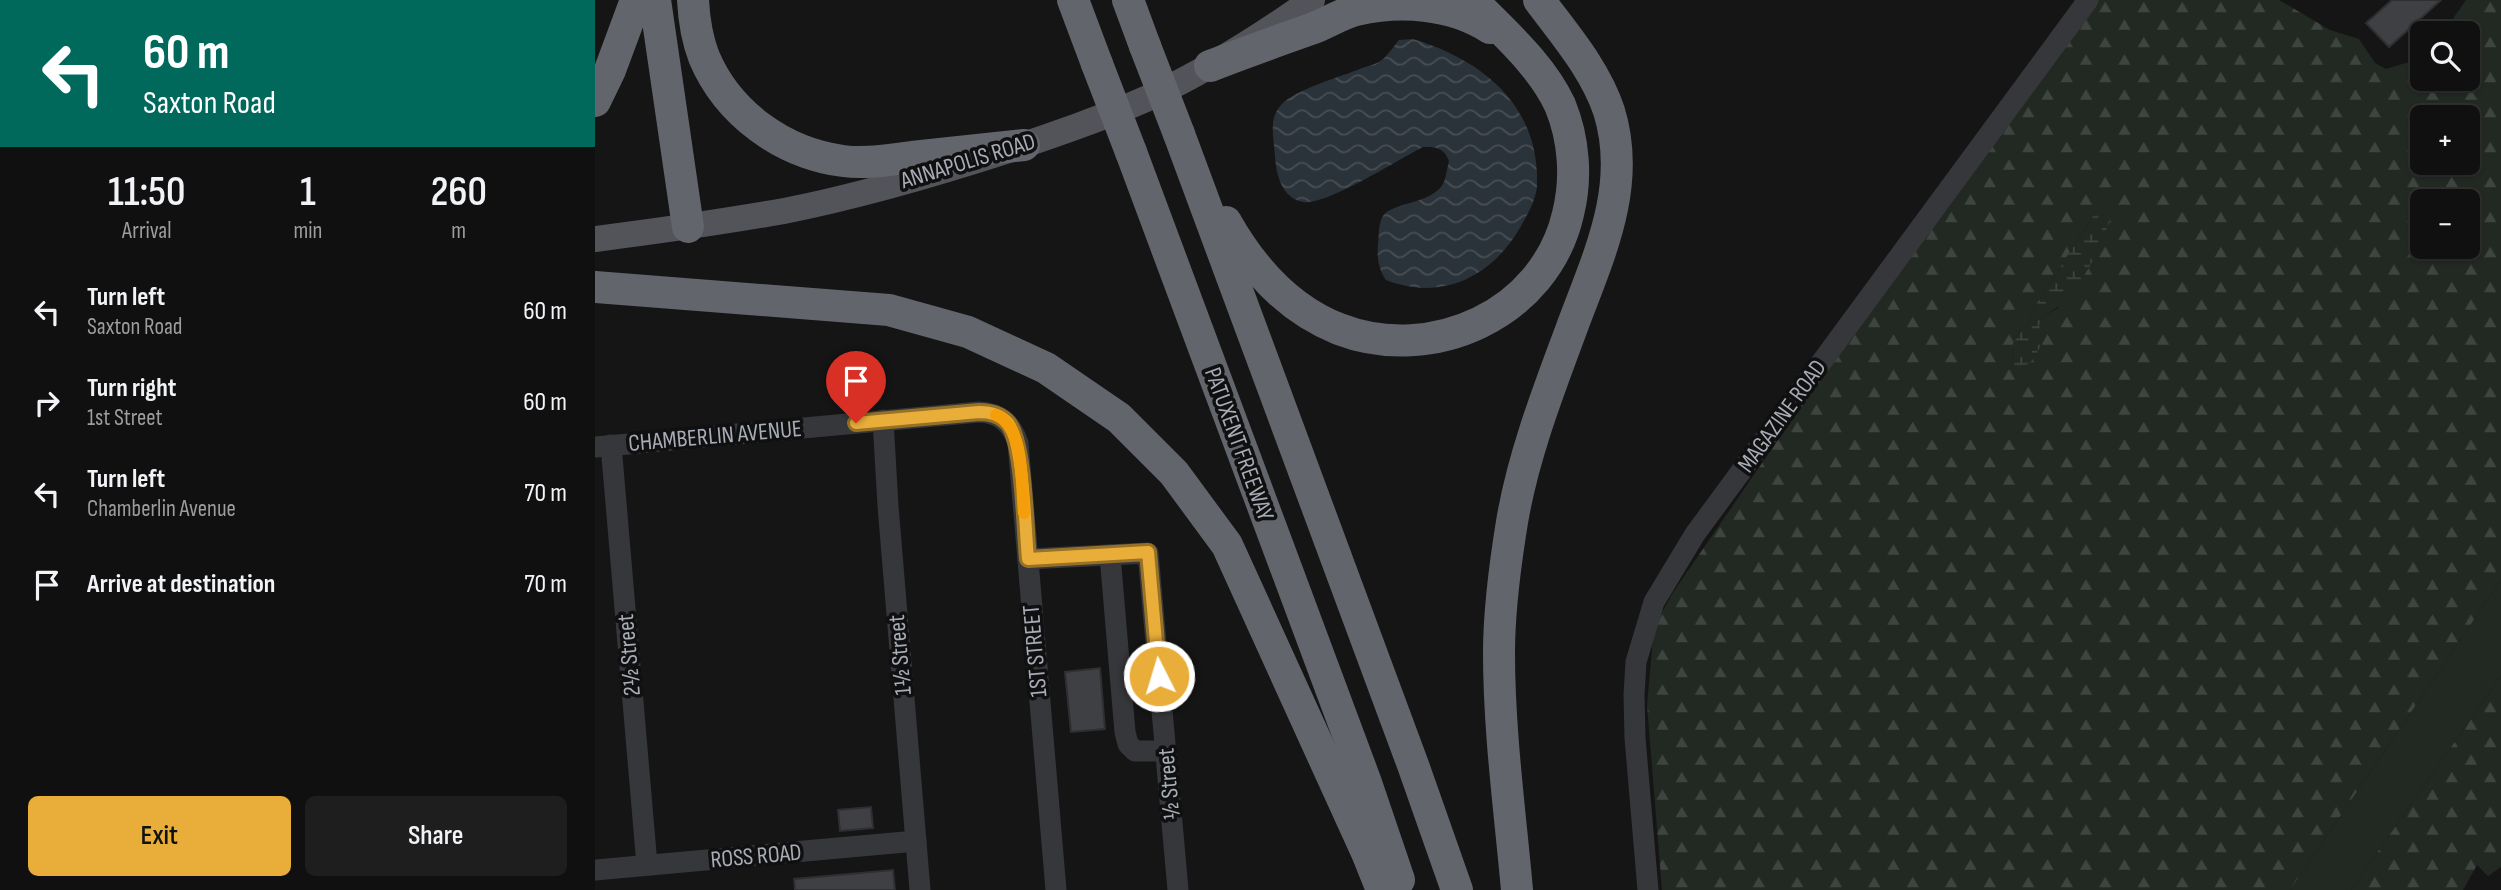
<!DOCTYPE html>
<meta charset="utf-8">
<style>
body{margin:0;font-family:"Sofia Sans Condensed",sans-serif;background:#1e1e1e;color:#f1f3f6;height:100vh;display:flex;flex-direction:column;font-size:26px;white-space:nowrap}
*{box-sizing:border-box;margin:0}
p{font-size:23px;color:#9c9d9f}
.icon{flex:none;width:38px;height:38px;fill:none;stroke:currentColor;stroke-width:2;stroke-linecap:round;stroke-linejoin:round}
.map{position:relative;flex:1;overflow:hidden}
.drawer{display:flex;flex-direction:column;background:#101010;width:595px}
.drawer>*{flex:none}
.hud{background:#00695c;color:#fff;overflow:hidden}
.fabs{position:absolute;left:1815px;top:21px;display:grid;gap:14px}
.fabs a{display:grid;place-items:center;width:70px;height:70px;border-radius:10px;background:#101010;box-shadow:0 2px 5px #0004,0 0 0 2px #303030;font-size:35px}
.pin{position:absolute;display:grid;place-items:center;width:60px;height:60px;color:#fff;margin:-72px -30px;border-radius:50% 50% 50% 0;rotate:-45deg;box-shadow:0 0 7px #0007}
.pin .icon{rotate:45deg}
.me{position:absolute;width:77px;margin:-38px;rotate:355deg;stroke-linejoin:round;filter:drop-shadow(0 0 5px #0008)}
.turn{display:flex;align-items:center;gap:24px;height:147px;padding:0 28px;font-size:32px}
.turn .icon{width:91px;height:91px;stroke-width:2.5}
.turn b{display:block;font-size:49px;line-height:60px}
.eta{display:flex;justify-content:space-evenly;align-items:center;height:119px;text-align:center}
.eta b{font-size:42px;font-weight:600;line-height:49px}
.primary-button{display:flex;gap:14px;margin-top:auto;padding:14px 28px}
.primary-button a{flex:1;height:80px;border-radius:10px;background:#e9ae3a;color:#111;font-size:28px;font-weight:600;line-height:80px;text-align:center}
.primary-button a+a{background:#1e1e1e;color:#f1f3f6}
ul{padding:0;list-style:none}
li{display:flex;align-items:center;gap:21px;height:91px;padding:0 28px}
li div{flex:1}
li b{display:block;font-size:26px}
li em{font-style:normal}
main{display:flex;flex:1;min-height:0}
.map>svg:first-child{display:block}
.green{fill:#212922}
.forest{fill:url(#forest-firs);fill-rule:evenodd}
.wetland{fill:url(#wetland-marsh)}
.water{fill:url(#water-waves)}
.building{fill:#3f4043;stroke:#2f2f32;stroke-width:2}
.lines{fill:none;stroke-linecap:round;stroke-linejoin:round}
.minor{stroke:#36373b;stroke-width:21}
.major{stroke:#52545a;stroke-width:26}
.highway{stroke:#62656c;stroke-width:32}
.highway-bridge{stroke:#62656c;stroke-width:32}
.route-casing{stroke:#977126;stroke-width:18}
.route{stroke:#e9ae3a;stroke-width:12}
.slow{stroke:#f59e0b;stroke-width:12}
.labels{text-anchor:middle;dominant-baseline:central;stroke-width:7;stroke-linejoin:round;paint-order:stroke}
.street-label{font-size:24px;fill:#a7acb6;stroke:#101011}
</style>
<main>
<section class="drawer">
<div class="hud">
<div class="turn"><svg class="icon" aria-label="left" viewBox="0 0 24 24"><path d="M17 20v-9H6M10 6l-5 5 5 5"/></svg><div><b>60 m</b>Saxton Road</div></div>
</div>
<div class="eta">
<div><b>11:50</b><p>Arrival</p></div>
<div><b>1</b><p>min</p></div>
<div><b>260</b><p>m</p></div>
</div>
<ul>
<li><svg class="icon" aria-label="left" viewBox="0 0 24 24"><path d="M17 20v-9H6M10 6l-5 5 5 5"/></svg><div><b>Turn left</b><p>Saxton Road</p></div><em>60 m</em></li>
<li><svg class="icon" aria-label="right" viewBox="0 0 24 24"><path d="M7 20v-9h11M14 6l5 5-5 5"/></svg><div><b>Turn right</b><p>1st Street</p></div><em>60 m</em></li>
<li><svg class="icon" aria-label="left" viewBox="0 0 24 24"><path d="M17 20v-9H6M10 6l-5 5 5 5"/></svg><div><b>Turn left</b><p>Chamberlin Avenue</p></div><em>70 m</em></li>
<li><svg class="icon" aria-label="arrive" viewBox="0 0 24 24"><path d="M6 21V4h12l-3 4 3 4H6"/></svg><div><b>Arrive at destination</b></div><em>70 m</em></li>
</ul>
<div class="primary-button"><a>Exit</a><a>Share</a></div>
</section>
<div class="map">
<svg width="1906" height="890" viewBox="0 0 1906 890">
<defs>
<pattern id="forest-firs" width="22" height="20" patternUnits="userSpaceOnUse" patternTransform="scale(1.75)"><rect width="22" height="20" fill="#212922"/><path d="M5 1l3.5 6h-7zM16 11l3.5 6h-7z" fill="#3e4540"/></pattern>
<pattern id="wetland-marsh" width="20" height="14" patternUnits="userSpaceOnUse" patternTransform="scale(1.75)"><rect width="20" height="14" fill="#212922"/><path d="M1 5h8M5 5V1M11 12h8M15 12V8" fill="none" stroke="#3e4540"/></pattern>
<pattern id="water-waves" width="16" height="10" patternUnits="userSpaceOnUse" patternTransform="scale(1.75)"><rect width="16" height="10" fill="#2b333a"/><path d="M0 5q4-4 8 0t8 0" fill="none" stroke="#474e54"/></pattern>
</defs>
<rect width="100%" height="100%" fill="#151516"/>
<polygon class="green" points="1906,580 1906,676 1756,890 1695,890"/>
<g class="forest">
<path d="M1500,0H1684L1735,30L1764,39L1780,63L1791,69L1821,60L1827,56V79H1872V33H1848L1871,0H1906V580L1695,890H1067L1052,705L1059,627L1077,594L1211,399ZM1827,117H1872V163H1827ZM1827,201H1872V247H1827ZM1500,213L1463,308L1447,317L1444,326L1418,365L1417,346L1430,322Z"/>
<polygon points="1906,676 1906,867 1893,876 1882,865 1868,890 1756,890"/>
</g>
<path class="wetland" d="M1509,206L1515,220C1501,256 1484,298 1447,317L1444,326L1450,339L1436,362L1424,369L1418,365L1417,346L1430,322L1500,213Z"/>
<path class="water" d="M818,39C888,60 945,106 942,186C941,199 933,214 926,226C898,276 848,302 791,280C783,268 782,258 783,244C784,235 783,224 788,216C796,203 832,204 846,187C851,181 852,168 854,161C849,148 842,147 828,147C804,159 731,206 708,202C687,198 681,175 680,156C679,139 673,119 686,105C700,89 746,77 767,68C773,66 782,64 787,60C793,55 799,46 804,40Z"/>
<g class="building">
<polygon points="1797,0 1846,0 1794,47 1771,23"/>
<polygon points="505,668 510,729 476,732 470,672"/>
<polygon points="276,807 278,828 245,831 243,810"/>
<polygon points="298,870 300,890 200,890 199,879"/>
</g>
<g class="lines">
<g class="minor">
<polyline points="288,420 293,506 325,890"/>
<polyline points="16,445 52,865"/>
<path d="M0,447L384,412C405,413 416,423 423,443L461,890"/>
<polyline points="515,555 530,732 533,744 540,751 571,751"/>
<polyline points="433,559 553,553 583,890"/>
<polyline points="0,870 321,841"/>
<polyline points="1053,890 1040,738 1039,695 1041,662 1059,602 1100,534 1493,0"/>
</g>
<path class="major" d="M0,239C63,231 126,222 189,211C265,196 340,174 414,150C461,134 508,118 553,98C611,71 665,37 717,0"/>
<g class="highway">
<polyline points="60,0 93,227"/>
<path d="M98,0C99,19 102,39 109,57C133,114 188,153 248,161C271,164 295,160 317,157C354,153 392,149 429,145"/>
<polyline points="478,0 502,64"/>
<polyline points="533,0 550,46"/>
<path d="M615,66C648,53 682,41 716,29C731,24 745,14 761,10C805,0 856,3 895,28"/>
<polyline points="0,101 15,70 41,0"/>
<polyline points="584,134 818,765 862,890"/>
<polyline points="536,152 770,780 804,880"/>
<path d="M631,222C657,268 693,309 744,329C837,365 950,314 973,214C982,178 979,139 965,105C946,64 908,32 877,0"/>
<polyline points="0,287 294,310 373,332 451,368 524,418 579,473 632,545 773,855 787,890"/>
<path d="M922,890C915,812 904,732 904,653C904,609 910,565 917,522C928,456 953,392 976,330C1002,259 1038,188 1014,111C1000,69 970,35 944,0"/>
</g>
<g class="highway-bridge">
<polyline points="550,46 584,134"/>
<polyline points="502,64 536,152"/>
</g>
</g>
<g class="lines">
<g class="route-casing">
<path id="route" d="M261,423L384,412C395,412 405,414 413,423C429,443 430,530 433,559L553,552L564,676"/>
</g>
<use href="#route" class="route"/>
<path class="slow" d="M401,415C430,427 426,485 429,513"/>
</g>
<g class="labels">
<g class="street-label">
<text transform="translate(373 161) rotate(-17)">ANNAPOLIS ROAD</text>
<text transform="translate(1187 416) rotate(-54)">MAGAZINE ROAD</text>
<text transform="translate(120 436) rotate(-5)">CHAMBERLIN AVENUE</text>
<text transform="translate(644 444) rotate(70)">PATUXENT FREEWAY</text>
<text transform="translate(440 651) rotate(-95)">1ST STREET</text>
<text transform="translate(34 655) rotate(-95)">2½ Street</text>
<text transform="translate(305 655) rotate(-95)">1½ Street</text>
<text transform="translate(574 784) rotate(-95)">½ Street</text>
<text transform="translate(161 856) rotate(-5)">ROSS ROAD</text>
</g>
</g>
</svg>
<div class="fabs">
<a><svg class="icon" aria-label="search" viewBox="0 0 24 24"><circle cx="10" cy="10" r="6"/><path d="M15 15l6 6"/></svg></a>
<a>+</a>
<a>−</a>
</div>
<div class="pin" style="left:261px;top:423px;background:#d93025"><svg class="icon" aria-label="arrive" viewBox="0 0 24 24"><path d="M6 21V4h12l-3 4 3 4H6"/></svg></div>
<svg class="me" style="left:564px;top:676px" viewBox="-20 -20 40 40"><circle r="17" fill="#e9ae3a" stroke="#fff" stroke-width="3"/><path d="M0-11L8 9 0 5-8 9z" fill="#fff"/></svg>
</div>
</main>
